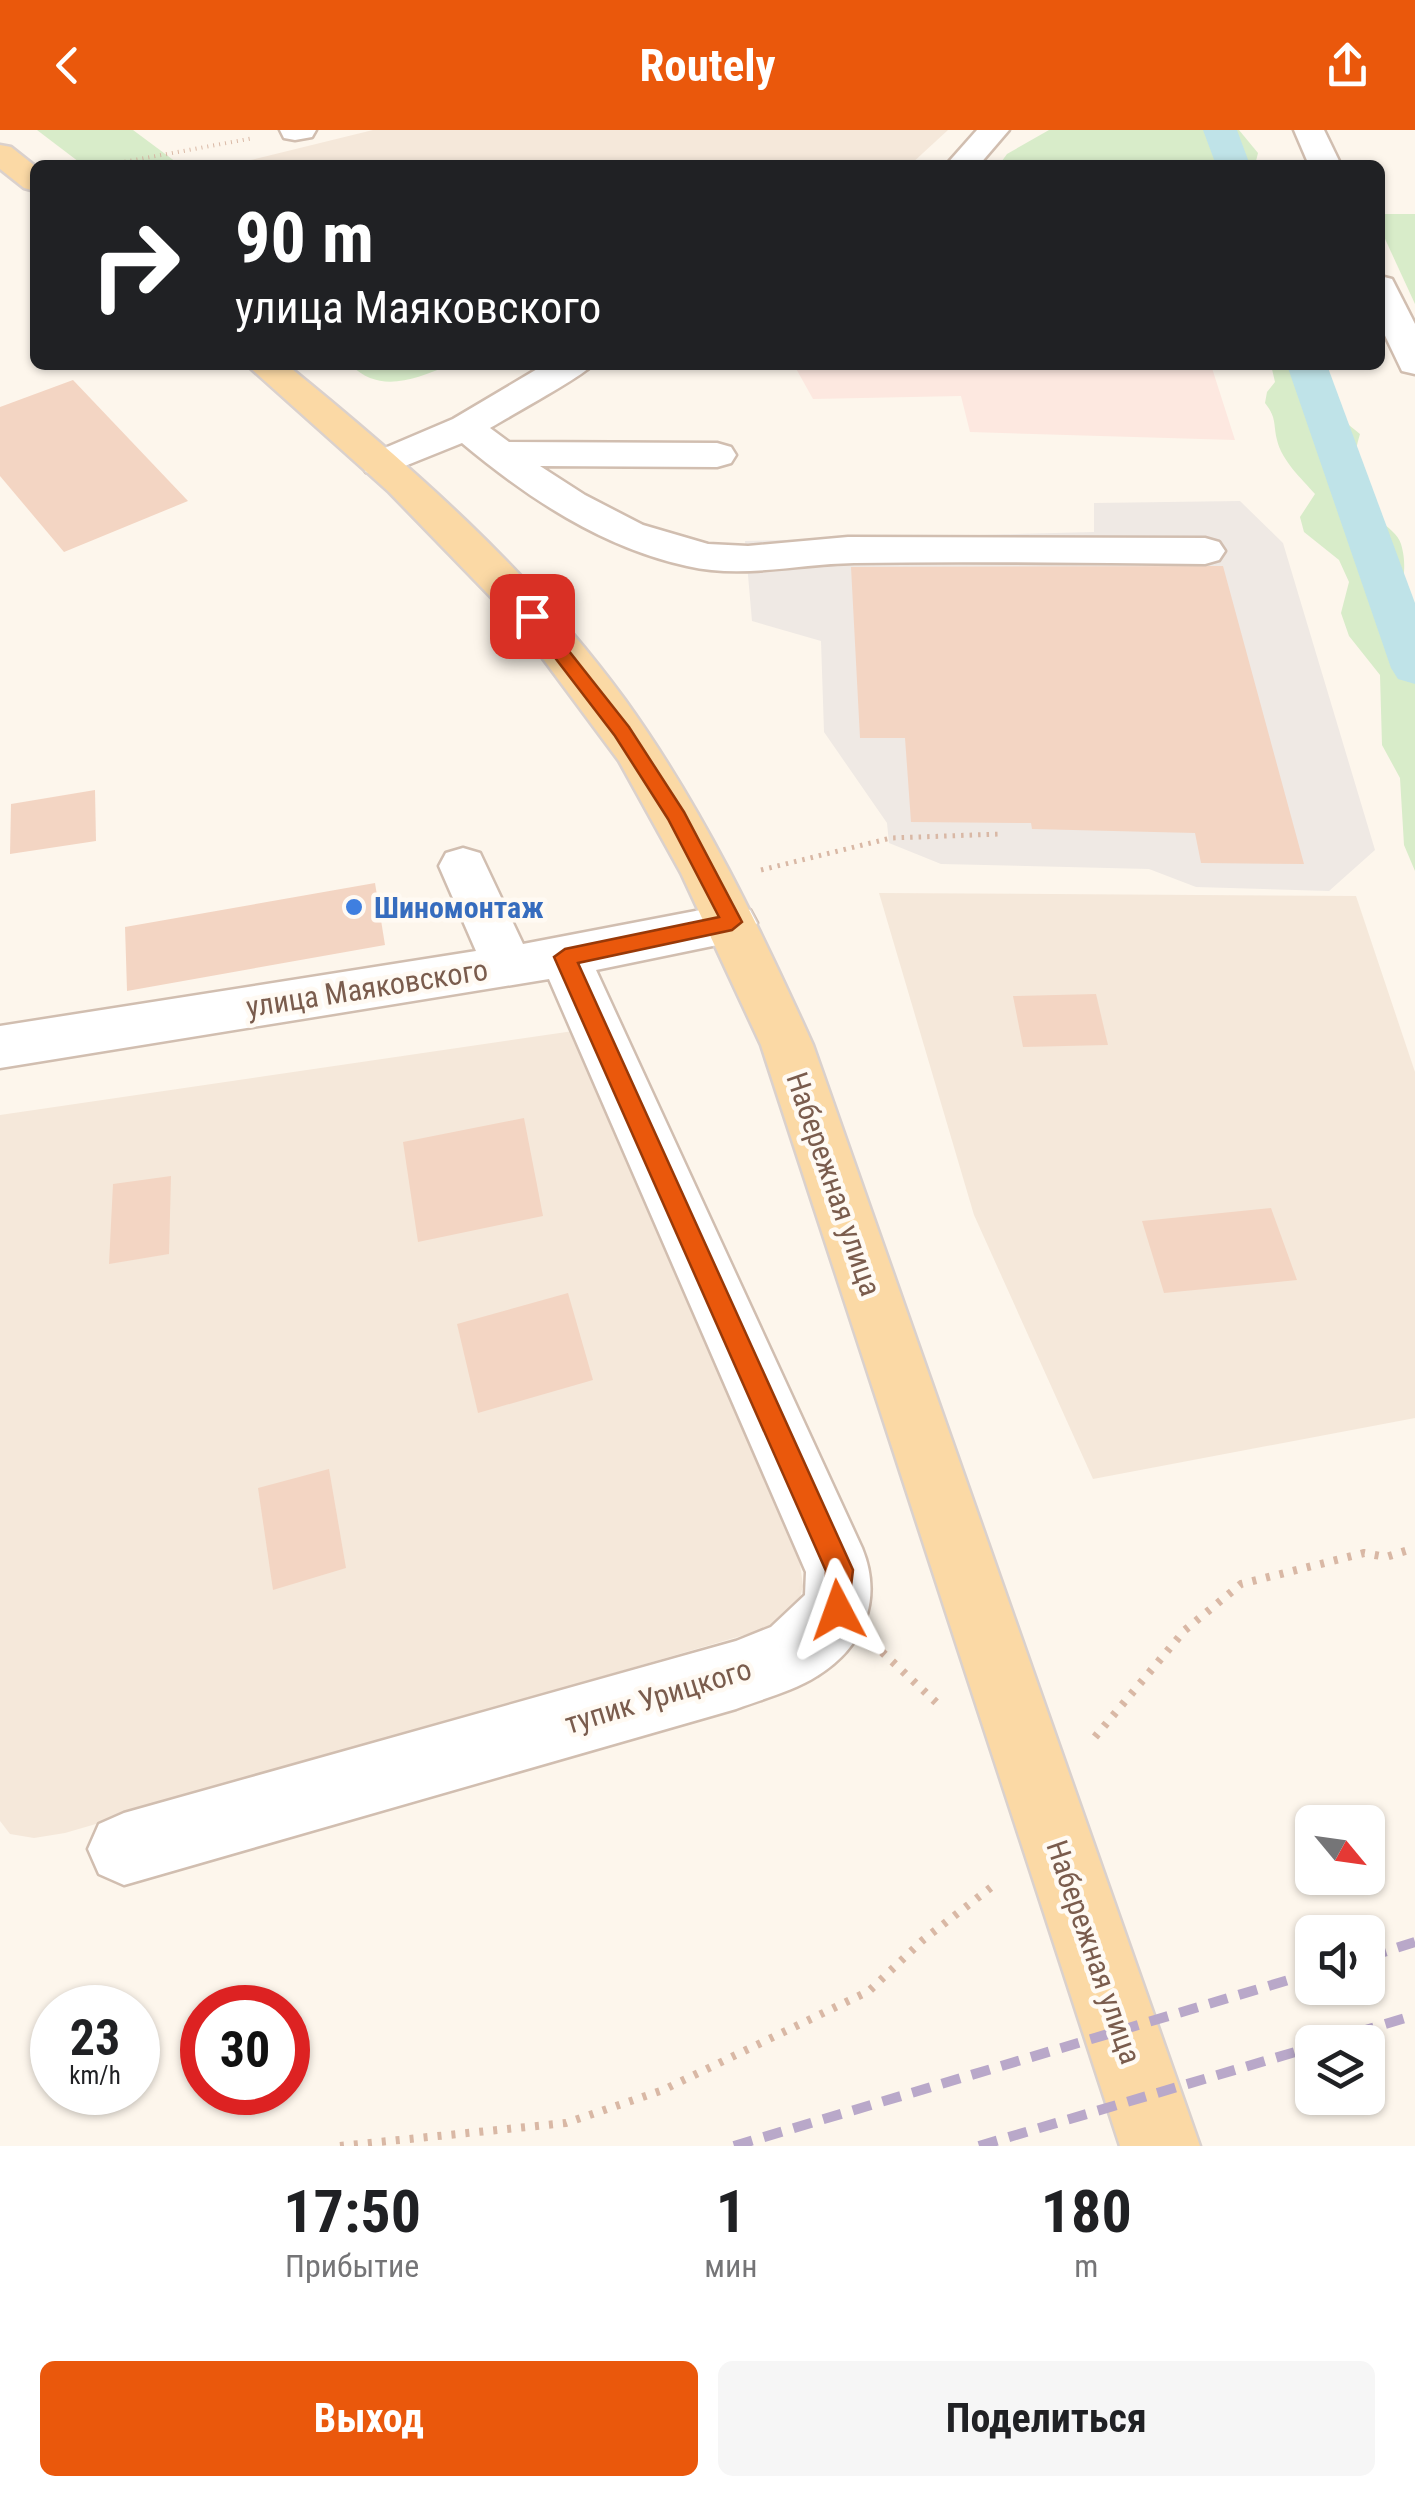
<!DOCTYPE html>
<html lang="ru">
<meta charset="utf-8">
<style>
body{margin:0;font-family:"Roboto Condensed",sans-serif;background:#f6f6f6;color:#202124;height:100vh;display:flex;flex-direction:column;font-size:38px;white-space:nowrap}
*{box-sizing:border-box;margin:0}
p{font-size:32px;color:#757577}
.icon{flex:none;width:55px;height:55px;fill:none;stroke:currentColor;stroke-width:2;stroke-linecap:round;stroke-linejoin:round}
.map{position:relative;height:2016px;overflow:hidden}
.details{display:flex;flex-direction:column;background:#fff;flex:1}
.details>*{flex:none}
.hud{position:absolute;left:30px;top:30px;width:1355px;height:210px;border-radius:15px;box-shadow:0 2px 8px #0004;background:#202124;color:#fff;overflow:hidden}
.needle{width:65px;rotate:119deg}
.tools{position:absolute;left:1295px;top:1675px;display:grid;gap:20px}
.tools a{display:grid;place-items:center;width:90px;height:90px;border-radius:15px;background:#fff;box-shadow:0 2px 8px #0004;font-size:50px}
.speed{position:absolute;left:30px;top:1855px;display:flex;gap:20px;font-size:50px;font-weight:700;text-align:center}
.speed>*{display:grid;place-content:center;width:130px;height:130px;border-radius:50%;background:#fff;box-shadow:0 2px 8px #0004;line-height:1}
.speed small{font-size:25px;font-weight:400}
.speed .limit{border:15px solid #d22;background:#fff;color:#111}
.pin{position:absolute;display:grid;place-items:center;width:85px;height:85px;color:#fff;margin:-42px;border-radius:20px;box-shadow:0 5px 15px #0006}
.me{position:absolute;width:110px;margin:-55px;rotate:356deg;stroke-linejoin:round;filter:drop-shadow(0 0 8px #0008)}
.turn{display:flex;align-items:center;gap:35px;height:210px;padding:0 40px;font-size:45px}
.turn .icon{width:130px;height:130px;stroke-width:2.5}
.turn b{display:block;font-size:70px;line-height:85px}
.eta{display:flex;justify-content:space-evenly;align-items:center;height:170px;text-align:center}
.eta b{font-size:60px;font-weight:700;line-height:70px}
.cta{display:flex;gap:20px;margin-top:auto;padding:20px 40px}
.cta a{flex:1;height:115px;border-radius:15px;background:#ea580c;color:#fff;font-size:40px;font-weight:700;line-height:115px;text-align:center}
.cta a+a{background:#f6f6f6;color:#202124}
header{display:flex;justify-content:space-between;align-items:center;height:130px;padding:0 40px;background:#ea580c;color:#fff;font-size:45px;font-weight:700}
.map>svg:first-child{display:block}
.residential{fill:#f5e8da}
.commercial{fill:#fde8e0}
.industrial{fill:#efe9e4}
.green{fill:#d8ecc9}
.lines{fill:none;stroke-linecap:round;stroke-linejoin:round}
.canal{fill:#bfe3e8;fill-rule:evenodd}
.building{fill:#f3d5c3}
.minor-casing{stroke:#d1beb0;stroke-width:5}
.major-casing{stroke:#dad1cd;stroke-width:5}
.path-far2{stroke:#d9b8a5;stroke-width:4;stroke-dasharray:1 5;stroke-linecap:butt}
.path-far1{stroke:#d9b8a5;stroke-width:5;stroke-dasharray:2.5 6;stroke-linecap:butt}
.path{stroke:#d9b8a5;stroke-width:8;stroke-dasharray:4 10;stroke-linecap:butt}
.minor{fill:#fff;fill-rule:evenodd}
.major{fill:#fbd9a5;fill-rule:evenodd}
.rail{stroke:#b9a8c9;stroke-width:10;stroke-dasharray:19 12;stroke-linecap:butt}
.route{fill:#ea580c;stroke:#983908;stroke-width:2.5}
.shop-dot{fill:#3f7fe0;stroke:#fffaf3;stroke-width:4}
.labels{text-anchor:middle;dominant-baseline:central;stroke-width:9;stroke-linejoin:round;paint-order:stroke}
.shop-label{font-size:30px;font-weight:bold;fill:#366cbe;stroke:#fffaf3;text-anchor:start}
.street-label{font-size:30px;fill:#7a5c4d;stroke:#fffaf3}
</style>
<header><svg class="icon" aria-label="back" viewBox="0 0 24 24"><path d="M15 5l-7 7 7 7"/></svg>Routely<svg class="icon" aria-label="share" viewBox="0 0 24 24"><path d="M12 15V3M7 8l5-5 5 5M5 13v7h14v-7"/></svg></header>
<div class="map">
<svg width="1415" height="2016" viewBox="0 0 1415 2016">
<rect width="100%" height="100%" fill="#fdf6ec"/>
<g class="residential">
<polygon points="373,0 948,0 910,35 231,35"/>
<polygon points="879,763 1356,766 1415,942 1415,1288 1093,1349 974,1085"/>
<polygon points="601,897 624,908 800,1434 803,1456 798,1475 779,1495 65,1703 34,1708 10,1704 0,1691 0,985"/>
</g>
<polygon class="commercial" points="794,235 1211,235 1235,310 970,302 961,266 813,269"/>
<polygon class="industrial" points="1240,371 1283,413 1375,720 1329,761 1196,757 1149,739 941,734 889,713 887,693 824,602 821,511 752,491 745,411 1094,402 1094,373"/>
<g class="green">
<polygon points="37,0 133,0 180,35 83,35"/>
<polygon points="1049,0 1239,0 1258,23 1255,35 999,35 1007,24"/>
<polygon points="1380,84 1415,84 1415,174 1380,98"/>
<path d="M351,235H446L448,236C414,249 380,264 351,235Z"/>
<path d="M1271,235H1329L1328,270L1339,287L1360,304C1349,338 1355,365 1381,391C1388,398 1398,404 1401,414C1410,445 1395,448 1415,482V741L1404,715L1400,648L1382,615L1380,545L1349,506L1341,483L1349,452L1339,430L1304,402L1300,387L1315,364C1301,348 1282,331 1277,310C1273,294 1277,288 1265,273L1267,262L1275,252Z"/>
</g>
<g class="lines">
<g class="canal">
<polygon points="1203,0 1237,0 1250,35 1216,35"/>
<polygon points="1287,235 1327,235 1415,473 1415,554 1398,549 1391,538"/>
</g>
</g>
<g class="building">
<polygon points="73,250 188,371 64,422 0,346 0,277"/>
<polygon points="1223,436 1304,734 1201,733 1195,703 1032,699 1031,693 911,692 905,608 860,608 851,437"/>
<polygon points="95,660 96,711 10,724 11,674"/>
<polygon points="375,753 385,815 127,861 125,797"/>
<polygon points="1096,864 1108,915 1023,917 1013,866"/>
<polygon points="524,988 543,1086 418,1112 403,1012"/>
<polygon points="171,1046 169,1124 109,1134 113,1054"/>
<polygon points="1271,1078 1297,1150 1164,1163 1142,1091"/>
<polygon points="568,1163 593,1250 478,1283 457,1194"/>
<polygon points="329,1339 346,1438 273,1460 258,1358"/>
</g>
<g class="lines">
<g class="minor-casing">
<g id="minor">
<polygon points="280,0 316,0 312,7 295,10 284,8"/>
<polygon points="977,0 1009,0 979,35 946,35"/>
<polygon points="1294,0 1324,0 1341,35 1309,35"/>
<polygon points="1380,146 1392,149 1415,194 1415,244 1402,241 1380,195"/>
<path d="M544,235H592C585,245 508,287 490,298L509,312L717,313L731,317L736,325L731,333L717,337L540,336L585,365L643,395L708,414L748,416L848,407L1205,408L1219,412L1225,421L1219,430L1205,434C1088,433 971,431 854,433C798,434 742,449 687,436C601,417 528,368 462,313L380,346L366,342L361,334L366,326L453,289Z"/>
<path d="M463,718L480,723L523,814L732,774L750,780L757,793L750,806L732,812L596,840L862,1418C883,1469 864,1517 817,1546C794,1561 762,1569 736,1579L124,1755L99,1744L88,1719L99,1694L124,1683L736,1511L771,1497L805,1465L806,1442L549,849L0,938V896L476,821L439,736L446,723Z"/>
</g>
</g>
<g class="major-casing">
<g id="major">
<polygon points="0,15 11,17 35,36 35,61 24,58 0,39"/>
<path d="M247,235H287C410,335 531,441 625,570C702,677 759,796 813,915L1200,2016H1120L761,915L681,743L619,631L518,495L389,362Z"/>
</g>
</g>
<polyline class="path-far2" points="107,35 254,8"/>
<polyline class="path-far1" points="761,740 891,708 1001,704"/>
<g class="path">
<polyline points="882,1522 940,1576"/>
<polyline points="1095,1607 1185,1500 1241,1454 1364,1423 1386,1427 1415,1418"/>
<polyline points="340,2016 566,1993 663,1960 869,1861 923,1810 998,1752"/>
</g>
<use href="#minor" class="minor"/>
<use href="#major" class="major"/>
<g class="rail">
<polyline points="1368,1827 1415,1812"/>
<polyline points="1326,1912 1415,1885"/>
<polyline points="734,2016 1312,1843"/>
<polyline points="979,2016 1312,1917"/>
</g>
</g>
<polygon class="route" points="532,481 538,482 629,597 684,682 742,792 732,800 578,833 853,1440 847,1489 838,1493 828,1489 824,1480 826,1441 554,827 565,819 719,787 668,689 615,606 523,486"/>
<circle class="shop-dot" cx="354" cy="777" r="10"/>
<g class="labels">
<g class="shop-label">
<text x="374" y="777">Шиномонтаж</text>
</g>
<g class="street-label">
<text transform="translate(367 858) rotate(-9)">улица Маяковского</text>
<text transform="translate(834 1054) rotate(71)">Набережная улица</text>
<text transform="translate(658 1566) rotate(-17)">тупик Урицкого</text>
<text transform="translate(1094 1822) rotate(71)">Набережная улица</text>
</g>
</g>
</svg>
<div class="tools">
<a><svg class="needle" viewBox="-14 -14 28 28"><path d="M0-13l5 13h-10z" fill="#e53935"/><path d="M0 13l5-13h-10z" fill="#757577"/></svg></a>
<a><svg class="icon" aria-label="sound" viewBox="0 0 24 24"><path d="M4 9h4l5-4v14l-5-4H4zM17 9q2 3 0 6"/></svg></a>
<a><svg class="icon" aria-label="layers" viewBox="0 0 24 24"><path d="M12 4l9 5-9 5-9-5zM3 14l9 5 9-5"/></svg></a>
</div>
<div class="speed"><div>23<small>km/h</small></div><div class="limit">30</div></div>
<div class="pin" style="left:532px;top:486px;background:#d93025"><svg class="icon" aria-label="arrive" viewBox="0 0 24 24"><path d="M6 21V4h12l-3 4 3 4H6"/></svg></div>
<svg class="me" style="left:838px;top:1480px" viewBox="-20 -20 40 40"><path d="M0-17L14 15 0 8-14 15z" fill="#ea580c" stroke="#fff" stroke-width="4"/></svg>
<div class="hud">
<div class="turn"><svg class="icon" aria-label="right" viewBox="0 0 24 24"><path d="M7 20v-9h11M14 6l5 5-5 5"/></svg><div><b>90 m</b>улица Маяковского</div></div>
</div>
</div>
<section class="details">
<div class="eta">
<div><b>17:50</b><p>Прибытие</p></div>
<div><b>1</b><p>мин</p></div>
<div><b>180</b><p>m</p></div>
</div>
<div class="cta"><a>Выход</a><a>Поделиться</a></div>
</section>
